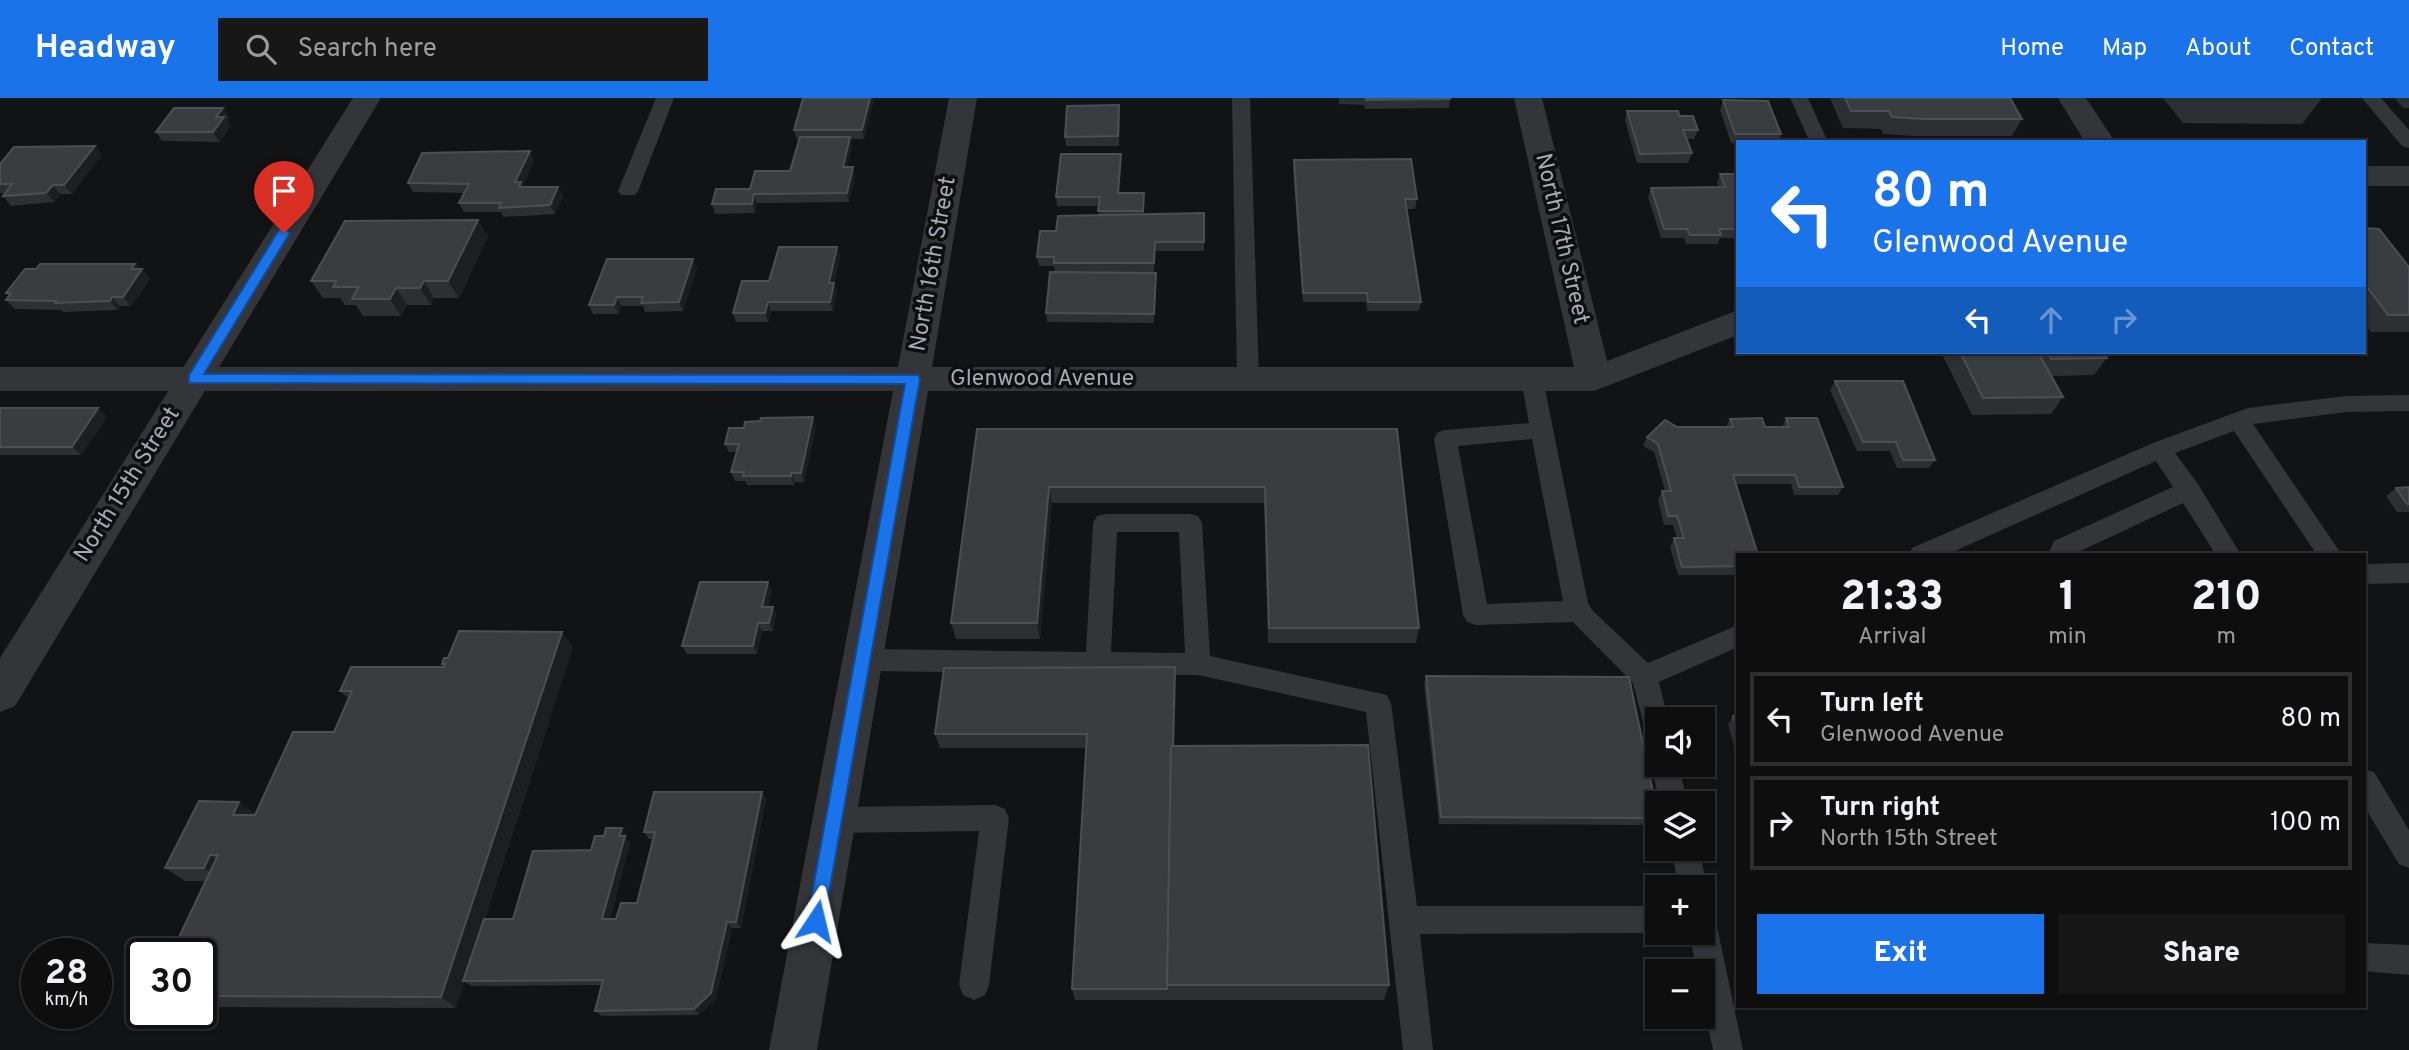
<!DOCTYPE html>
<meta charset="utf-8">
<style>
body{margin:0;font-family:Overpass,sans-serif;background:#171718;color:#f1f3f6;height:100vh;display:flex;flex-direction:column;font-size:26px;white-space:nowrap}
*{box-sizing:border-box;margin:0}
p{font-size:23px;color:#9b9c9e}
.icon{flex:none;width:38px;height:38px;fill:none;stroke:currentColor;stroke-width:2;stroke-linecap:round;stroke-linejoin:round}
.map{position:relative;flex:1;overflow:hidden}
.sheet{position:absolute;left:1736px;top:455px;width:630px;height:455px;display:flex;flex-direction:column;background:#0e0e0f;border-radius:0px;box-shadow:0 2px 5px #0004,0 0 0 2px #2e2e2f}
.sheet>*{flex:none}
.hud{position:absolute;left:1736px;top:42px;width:630px;height:214px;border-radius:0px;box-shadow:0 2px 5px #0004,0 0 0 2px #2e2e2f;background:#1a73e8;color:#fff;overflow:hidden}
.buttons{position:absolute;left:1645px;top:609px;display:grid;gap:14px}
.buttons a{display:grid;place-items:center;width:70px;height:70px;border-radius:0px;background:#0e0e0f;box-shadow:0 2px 5px #0004,0 0 0 2px #2e2e2f;font-size:35px}
.speed{position:absolute;left:21px;top:840px;display:flex;gap:14px;font-size:35px;font-weight:700;text-align:center}
.speed>*{display:grid;place-content:center;width:91px;height:91px;border-radius:50%;background:#0e0e0f;box-shadow:0 2px 5px #0004,0 0 0 2px #2e2e2f;line-height:1}
.speed small{font-size:18px;font-weight:400}
.speed .limit{border:4px solid #111;border-radius:10px;background:#fff;color:#111}
.pin{position:absolute;display:grid;place-items:center;width:60px;height:60px;color:#fff;margin:-72px -30px;border-radius:50% 50% 50% 0;rotate:-45deg;box-shadow:0 0 7px #0007}
.pin .icon{rotate:45deg}
.me{position:absolute;width:77px;margin:-38px;rotate:10deg;stroke-linejoin:round;filter:drop-shadow(0 0 5px #0008)}
.turn{display:flex;align-items:center;gap:24px;height:147px;padding:0 21px;font-size:32px}
.turn .icon{width:91px;height:91px;stroke-width:2.5}
.turn b{display:block;font-size:49px;line-height:60px}
.lanes{display:flex;align-items:center;height:66px;padding:0 21px;background:#0003;justify-content:center;gap:35px;direction:ltr}
.lanes .off{opacity:.35}
.eta{display:flex;justify-content:space-evenly;align-items:center;height:119px;text-align:center}
.eta b{font-size:42px;font-weight:800;line-height:49px}
.primary-button{display:flex;gap:14px;margin-top:auto;padding:14px 21px}
.primary-button a{flex:1;height:80px;border-radius:0px;background:#1a73e8;color:#fff;font-size:28px;font-weight:800;line-height:80px;text-align:center}
.primary-button a+a{background:#171718;color:#f1f3f6}
ul{padding:0;list-style:none}
li{display:flex;align-items:center;gap:21px;height:94px;margin:0 14px 10px;padding:0 7px;border:4px solid #2e2e2f;border-radius:0px}
li div{flex:1}
li b{display:block;font-size:26px}
li em{font-style:normal}
header{display:flex;align-items:center;gap:42px;box-sizing:border-box;height:98px;padding:0 35px;background:#1a73e8;color:#fff}
header strong{font-size:33px}
nav{display:flex;gap:38px;margin-inline-start:auto;font-size:24px}
.search{width:490px;height:63px;background:#171718;display:flex;align-items:center;gap:18px;box-sizing:border-box;padding:0 24px;border-radius:0px;color:#9b9c9e;font-size:26px}
.map>svg:first-child{display:block}
.lines{fill:none;stroke-linecap:round;stroke-linejoin:round}
.service{fill:#333539;fill-rule:evenodd}
.minor{fill:#333539;fill-rule:evenodd}
.tertiary{fill:#333539;fill-rule:evenodd}
.wall{fill:#2e2f32}
.shaded-wall{fill:#1d1e20}
.building{fill:#3a3d40;stroke:#4b4e52;stroke-width:2}
.route{fill:#1a73e8;stroke:#114b97;stroke-width:2}
.labels{text-anchor:middle;dominant-baseline:central;stroke-width:7;stroke-linejoin:round;paint-order:stroke}
.street-label{font-size:23px;fill:#a3acb5;stroke:#0d0e0f}
</style>
<header>
<strong>Headway</strong>
<div class="search"><svg class="icon" aria-label="search" viewBox="0 0 24 24"><circle cx="10" cy="10" r="6"/><path d="M15 15l6 6"/></svg>Search here</div>
<nav><a>Home</a><a>Map</a><a>About</a><a>Contact</a></nav>
</header>
<div class="map">
<svg width="2409" height="952" viewBox="0 0 2409 952">
<rect width="100%" height="100%" fill="#121314"/>
<g class="lines">
<g class="service">
<polygon points="656,0 674,0 638,93 635,97 621,97 618,93"/>
<polygon points="1232,0 1250,0 1259,281 1256,287 1240,287 1237,281"/>
<polygon points="1790,0 1808,0 1828,44 1810,44"/>
<polygon points="2362,0 2381,0 2409,32 2409,50 2402,48"/>
<path d="M1532,273L1540,275L1543,281L1588,505L1592,512L1648,565L1738,527V549L1659,584L1668,621H1657V647L1648,643L1633,585L1573,524L1476,527L1467,524L1463,517L1434,341L1437,335L1445,332L1529,325L1521,281L1524,275ZM1532,341L1563,503L1487,506L1458,348Z"/>
<polygon points="2409,297 2409,313 2346,314 2253,326 2342,457 2317,457 2234,333 2175,355 2198,386 2241,457 2216,457 2183,405 2072,457 2048,457 2054,443 2173,389 2156,363 1946,457 1909,457 1912,450 2153,345 2248,310 2346,298"/>
<path d="M1105,416H1190L1198,418L1202,425L1210,558L1387,597L1391,605L1417,808H1657V835H1660L1420,836L1433,952H1403L1366,614L1198,577L864,573L855,570L851,562L855,554L864,551L1086,554L1093,425L1097,418ZM1117,434H1179L1185,555L1111,554Z"/>
<polygon points="2409,465 2409,485 2364,486 2364,466"/>
<polygon points="1655,658 1657,667 1678,667 1688,705 1660,705 1651,667"/>
<polygon points="2364,671 2374,674 2409,732 2409,770 2399,766 2364,708"/>
<polygon points="995,707 1005,711 1009,720 989,887 985,897 974,902 963,897 959,887 979,733 834,735 824,731 820,722 824,713 834,709"/>
<polygon points="1671,751 1699,751 1707,789 1703,799 1703,789 1679,789"/>
<polygon points="1703,819 1713,823 1718,833 1743,952 1713,952 1703,904 1703,873 1697,873 1689,835 1703,835"/>
<polygon points="2364,845 2409,847 2409,877 2364,873"/>
</g>
<g class="minor">
<polygon points="949,0 977,0 932,269 1574,269 1514,0 1542,0 1607,263 1738,212 1738,237 1594,293 928,293 817,952 769,952 893,293 0,293 0,269 898,269"/>
<polygon points="2058,0 2086,0 2115,44 2085,44"/>
<rect x="2364" y="68" width="45" height="20"/>
</g>
<polygon class="tertiary" points="353,0 381,0 15,608 0,614 0,560"/>
</g>
<g class="wall">
<polygon points="803,0 874,0 864,41 850,41 852,48 847,69 853,69 855,78 849,104 757,105 755,115 715,116 712,106 790,73 799,41 797,42 794,32"/>
<polygon points="1339,0 1450,0 1449,10 1365,11 1364,7 1339,6"/>
<polygon points="1830,0 2010,0 2022,21 2012,38 1914,38 1883,36 1881,31 1843,30"/>
<polygon points="2163,0 2322,0 2302,26 2183,25"/>
<polygon points="2395,0 2409,0 2409,10 2403,10"/>
<polygon points="1723,2 1781,36 1778,44 1738,44 1738,45 1731,45 1720,12"/>
<polygon points="223,10 229,19 227,23 231,28 219,44 162,43 156,34"/>
<polygon points="1627,13 1679,18 1698,32 1694,41 1686,41 1692,55 1688,65 1637,65 1625,23"/>
<polygon points="1120,16 1119,48 1066,48 1065,39"/>
<polygon points="95,48 102,57 72,96 60,96 54,104 11,108 3,98 5,95 0,95 0,66"/>
<polygon points="1294,62 1417,101 1415,111 1407,111 1421,204 1419,213 1367,213 1366,204 1303,204 1293,71"/>
<polygon points="534,63 523,87 524,89 563,98 555,116 503,119 501,114 464,114 459,105 464,95 413,94 408,85"/>
<polygon points="1121,66 1119,95 1144,95 1144,116 1204,115 1204,153 1155,153 1154,174 1055,174 1054,168 1039,168 1037,159 1056,133 1099,117 1099,108 1057,108 1056,99"/>
<polygon points="1720,76 1738,76 1738,140 1720,140 1718,146 1686,146 1684,140 1661,140 1648,99 1651,90 1719,90 1717,85"/>
<polygon points="478,122 488,139 459,200 434,200 431,207 407,207 401,218 363,218 356,207 345,207 340,200 323,200 311,183"/>
<polygon points="2364,130 2409,169 2409,234 2371,234 2364,224"/>
<polygon points="840,158 834,185 837,194 833,213 771,213 768,224 736,224 733,215 769,183"/>
<polygon points="693,161 697,170 683,213 645,214 643,208 621,208 619,216 593,216 589,207"/>
<polygon points="135,166 140,171 142,171 150,181 131,208 120,208 118,212 63,214 61,212 15,211 6,202 9,198 6,195 36,171"/>
<polygon points="1156,175 1154,225 1047,224 1046,215"/>
<polygon points="1941,254 2126,254 2125,255 2104,255 2107,260 2094,277 2051,278 2063,299 2051,316 1972,317"/>
<polygon points="1835,283 1935,362 1929,370 1897,370 1890,353 1857,353 1830,292"/>
<polygon points="0,310 107,319 81,357 0,357"/>
<polygon points="1786,320 1843,389 1838,397 1794,397 1791,386 1736,386 1738,477 1678,477 1670,449 1674,440 1677,440 1673,427 1664,427 1658,402 1662,393 1665,393 1654,354 1643,348 1647,339 1726,329 1730,321 1765,329 1782,329"/>
<polygon points="816,328 804,384 795,384 794,387 747,387 745,383 735,383 731,374 737,354 729,354 725,346"/>
<polygon points="977,331 1397,331 1419,530 1416,545 1268,545 1264,405 1052,405 1040,541 956,541 951,525"/>
<polygon points="2409,389 2409,414 2397,414 2386,398 2396,390"/>
<polygon points="772,493 768,509 776,517 773,533 762,533 757,556 687,556 682,548"/>
<polygon points="562,534 573,549 485,821 513,821 591,752 627,737 626,740 630,745 610,821 616,821 637,805 653,741 649,741 644,734 762,694 766,701 741,830 732,830 716,901 699,917 602,918 595,913 602,887 471,888 464,883 456,910 201,909 201,856 205,783 185,783 165,770 239,704 255,716 334,634 349,601 340,593 444,569 442,566 448,560"/>
<polygon points="1426,578 1657,713 1657,723 1654,727 1439,726 1424,586"/>
<polygon points="1176,584 1174,648 1389,887 1384,902 1075,902 1072,891 1086,650 940,650 935,636"/>
<polygon points="1733,618 1738,618 1738,663 1728,626"/>
</g>
<g class="shaded-wall">
<polygon points="870,0 874,0 864,41 862,32"/>
<polygon points="223,10 229,19 227,23 231,28 219,44 213,34 216,19"/>
<polygon points="850,39 852,48 845,79 843,69"/>
<polygon points="95,48 102,57 72,96 64,87"/>
<polygon points="530,53 534,63 523,87 526,93 523,98 515,84"/>
<polygon points="1121,56 1121,66 1119,104 1118,95"/>
<polygon points="853,69 855,78 849,104 847,95"/>
<polygon points="53,87 60,96 54,104 46,95"/>
<polygon points="558,89 563,98 555,116 550,107"/>
<polygon points="754,96 757,105 755,115 752,106"/>
<polygon points="478,122 488,139 459,200 448,183"/>
<polygon points="837,149 840,158 831,194 829,185"/>
<polygon points="693,161 697,170 683,213 679,204"/>
<polygon points="135,166 141,173 142,171 150,181 131,208 123,199 131,171"/>
<polygon points="424,183 434,200 431,207 420,190"/>
<polygon points="834,185 837,194 833,213 830,204"/>
<polygon points="396,190 407,207 401,218 390,201"/>
<polygon points="112,199 120,208 118,212 110,203"/>
<polygon points="617,199 621,208 619,216 614,207"/>
<polygon points="768,204 771,213 768,224 765,215"/>
<polygon points="98,310 107,319 81,357 72,349"/>
<polygon points="813,319 816,328 804,384 801,375"/>
<polygon points="791,375 795,384 794,387 791,378"/>
<polygon points="1049,389 1052,405 1040,541 1037,525"/>
<polygon points="768,484 772,493 766,517 762,509"/>
<polygon points="773,509 776,517 773,533 769,525"/>
<polygon points="758,525 762,533 757,556 753,548"/>
<polygon points="562,534 573,549 456,910 441,899"/>
<polygon points="1175,569 1176,584 1168,887"/>
<polygon points="762,694 766,701 741,830 736,824"/>
<polygon points="239,704 257,717 233,717"/>
<polygon points="622,730 627,737 626,740 630,745 608,827 602,821"/>
<polygon points="210,757 228,769 222,783 204,770"/>
<polygon points="727,824 732,830 716,901 699,917 694,911"/>
</g>
<g class="building">
<polygon points="803,0 870,0 862,32 794,32"/>
<polygon points="1366,0 1450,0 1450,1 1366,2"/>
<polygon points="1845,0 2010,0 2022,21 1923,21 1892,19 1889,13 1851,13"/>
<polygon points="1723,2 1768,3 1781,36 1735,36"/>
<polygon points="1119,7 1118,38 1065,39 1067,8"/>
<polygon points="174,10 223,10 216,19 224,19 213,34 156,34"/>
<polygon points="1627,13 1678,13 1679,18 1693,18 1698,32 1683,32 1692,55 1640,56"/>
<polygon points="800,39 850,39 843,69 853,69 847,95 754,96 752,106 712,106 716,91 750,91 755,73 790,73"/>
<polygon points="95,48 64,87 53,87 46,95 3,98 12,86 0,86 0,66 14,49"/>
<polygon points="530,53 515,84 521,84 519,89 558,89 550,107 499,110 501,105 459,105 469,86 408,85 422,55"/>
<polygon points="1061,56 1121,56 1118,95 1144,95 1143,113 1098,113 1100,99 1056,99"/>
<polygon points="1411,61 1417,101 1405,101 1421,204 1368,204 1367,195 1303,195 1294,62"/>
<polygon points="1720,76 1738,76 1738,131 1719,131 1721,137 1690,137 1687,131 1664,131 1651,90 1725,89"/>
<polygon points="1204,115 1204,144 1155,144 1154,165 1054,165 1054,159 1037,159 1040,133 1056,133 1058,118"/>
<polygon points="478,122 448,183 424,183 420,190 396,190 390,201 352,201 358,189 333,189 336,183 311,183 345,123"/>
<polygon points="2364,130 2379,131 2409,169 2409,217 2388,217 2367,189 2364,189"/>
<polygon points="779,149 837,149 829,185 834,185 830,204 768,204 765,215 733,215 742,183 769,183"/>
<polygon points="607,161 693,161 679,204 641,205 643,199 617,199 614,207 589,207"/>
<polygon points="40,166 135,166 131,171 142,171 123,199 112,199 110,203 55,205 56,203 6,202 11,195 6,195 25,171 36,171"/>
<polygon points="1050,174 1156,175 1154,216 1046,215"/>
<polygon points="1960,254 2038,254 2063,299 1983,300"/>
<polygon points="2047,254 2103,254 2107,260 2051,261"/>
<polygon points="1835,283 1903,283 1935,362 1903,362 1896,344 1863,344"/>
<polygon points="0,310 98,310 72,349 0,349"/>
<polygon points="813,319 801,375 791,375 791,378 743,378 744,374 731,374 739,346 725,346 729,330 744,330 745,324 760,323 761,320"/>
<polygon points="1762,320 1765,329 1789,329 1786,320 1817,320 1843,389 1799,389 1795,377 1733,377 1758,457 1738,457 1738,468 1682,469 1674,440 1684,440 1677,418 1668,418 1662,393 1671,393 1658,346 1647,339 1665,322 1677,329 1733,329 1730,321"/>
<polygon points="977,331 1397,331 1419,530 1269,530 1265,389 1049,389 1037,525 951,525"/>
<polygon points="2409,389 2409,406 2407,406 2396,390"/>
<polygon points="700,484 768,484 762,509 773,509 769,525 758,525 753,548 682,548"/>
<polygon points="459,533 562,534 441,899 201,898 201,856 171,856 218,757 210,757 204,770 165,770 199,703 239,704 233,717 255,717 293,634 334,634 352,593 340,593 351,569 444,569 445,566 442,566 444,560 448,560"/>
<polygon points="1175,569 1173,648 1171,648 1167,891 1072,891 1087,636 935,636 944,570"/>
<polygon points="1426,578 1629,579 1657,713 1657,720 1441,719"/>
<polygon points="1733,618 1738,618 1738,637"/>
<polygon points="1368,647 1389,887 1167,887 1171,648"/>
<polygon points="654,694 762,694 736,824 727,824 711,895 694,911 595,913 603,882 463,883 484,821 513,821 533,753 591,752 595,738 604,738 606,730 622,730 619,738 625,738 602,821 616,821 621,805 637,805 655,734 644,734"/>
</g>
<polygon class="route" points="284,131 290,135 204,276 918,277 920,281 823,829 816,832 810,829 807,823 905,286 189,285 189,277 279,132"/>
<g class="labels">
<g class="street-label">
<text transform="translate(1561 141) rotate(77)">North 17th Street</text>
<text transform="translate(934 166) rotate(-80)">North 16th Street</text>
<text x="1042" y="281">Glenwood Avenue</text>
<text transform="translate(128 387) rotate(-58)">North 15th Street</text>
</g>
</g>
</svg>
<div class="buttons">
<a><svg class="icon" aria-label="sound" viewBox="0 0 24 24"><path d="M4 9h4l5-4v14l-5-4H4zM17 9q2 3 0 6"/></svg></a>
<a><svg class="icon" aria-label="layers" viewBox="0 0 24 24"><path d="M12 4l9 5-9 5-9-5zM3 14l9 5 9-5"/></svg></a>
<a>+</a>
<a>−</a>
</div>
<div class="speed"><div>28<small>km/h</small></div><div class="limit">30</div></div>
<div class="pin" style="left:284px;top:135px;background:#d93025"><svg class="icon" aria-label="arrive" viewBox="0 0 24 24"><path d="M6 21V4h12l-3 4 3 4H6"/></svg></div>
<svg class="me" style="left:816px;top:823px" viewBox="-20 -20 40 40"><path d="M0-17L14 15 0 8-14 15z" fill="#1a73e8" stroke="#fff" stroke-width="4"/></svg>
<div class="hud">
<div class="turn"><svg class="icon" aria-label="left" viewBox="0 0 24 24"><path d="M17 20v-9H6M10 6l-5 5 5 5"/></svg><div><b>80 m</b>Glenwood Avenue</div></div>
<div class="lanes"><svg class="icon" aria-label="left" viewBox="0 0 24 24"><path d="M17 20v-9H6M10 6l-5 5 5 5"/></svg><svg class="icon off" aria-label="ahead" viewBox="0 0 24 24"><path d="M12 20V5M6 11l6-6 6 6"/></svg><svg class="icon off" aria-label="right" viewBox="0 0 24 24"><path d="M7 20v-9h11M14 6l5 5-5 5"/></svg></div>
</div>
<section class="sheet">
<div class="eta">
<div><b>21:33</b><p>Arrival</p></div>
<div><b>1</b><p>min</p></div>
<div><b>210</b><p>m</p></div>
</div>
<ul>
<li><svg class="icon" aria-label="left" viewBox="0 0 24 24"><path d="M17 20v-9H6M10 6l-5 5 5 5"/></svg><div><b>Turn left</b><p>Glenwood Avenue</p></div><em>80 m</em></li>
<li><svg class="icon" aria-label="right" viewBox="0 0 24 24"><path d="M7 20v-9h11M14 6l5 5-5 5"/></svg><div><b>Turn right</b><p>North 15th Street</p></div><em>100 m</em></li>
</ul>
<div class="primary-button"><a>Exit</a><a>Share</a></div>
</section>
</div>
